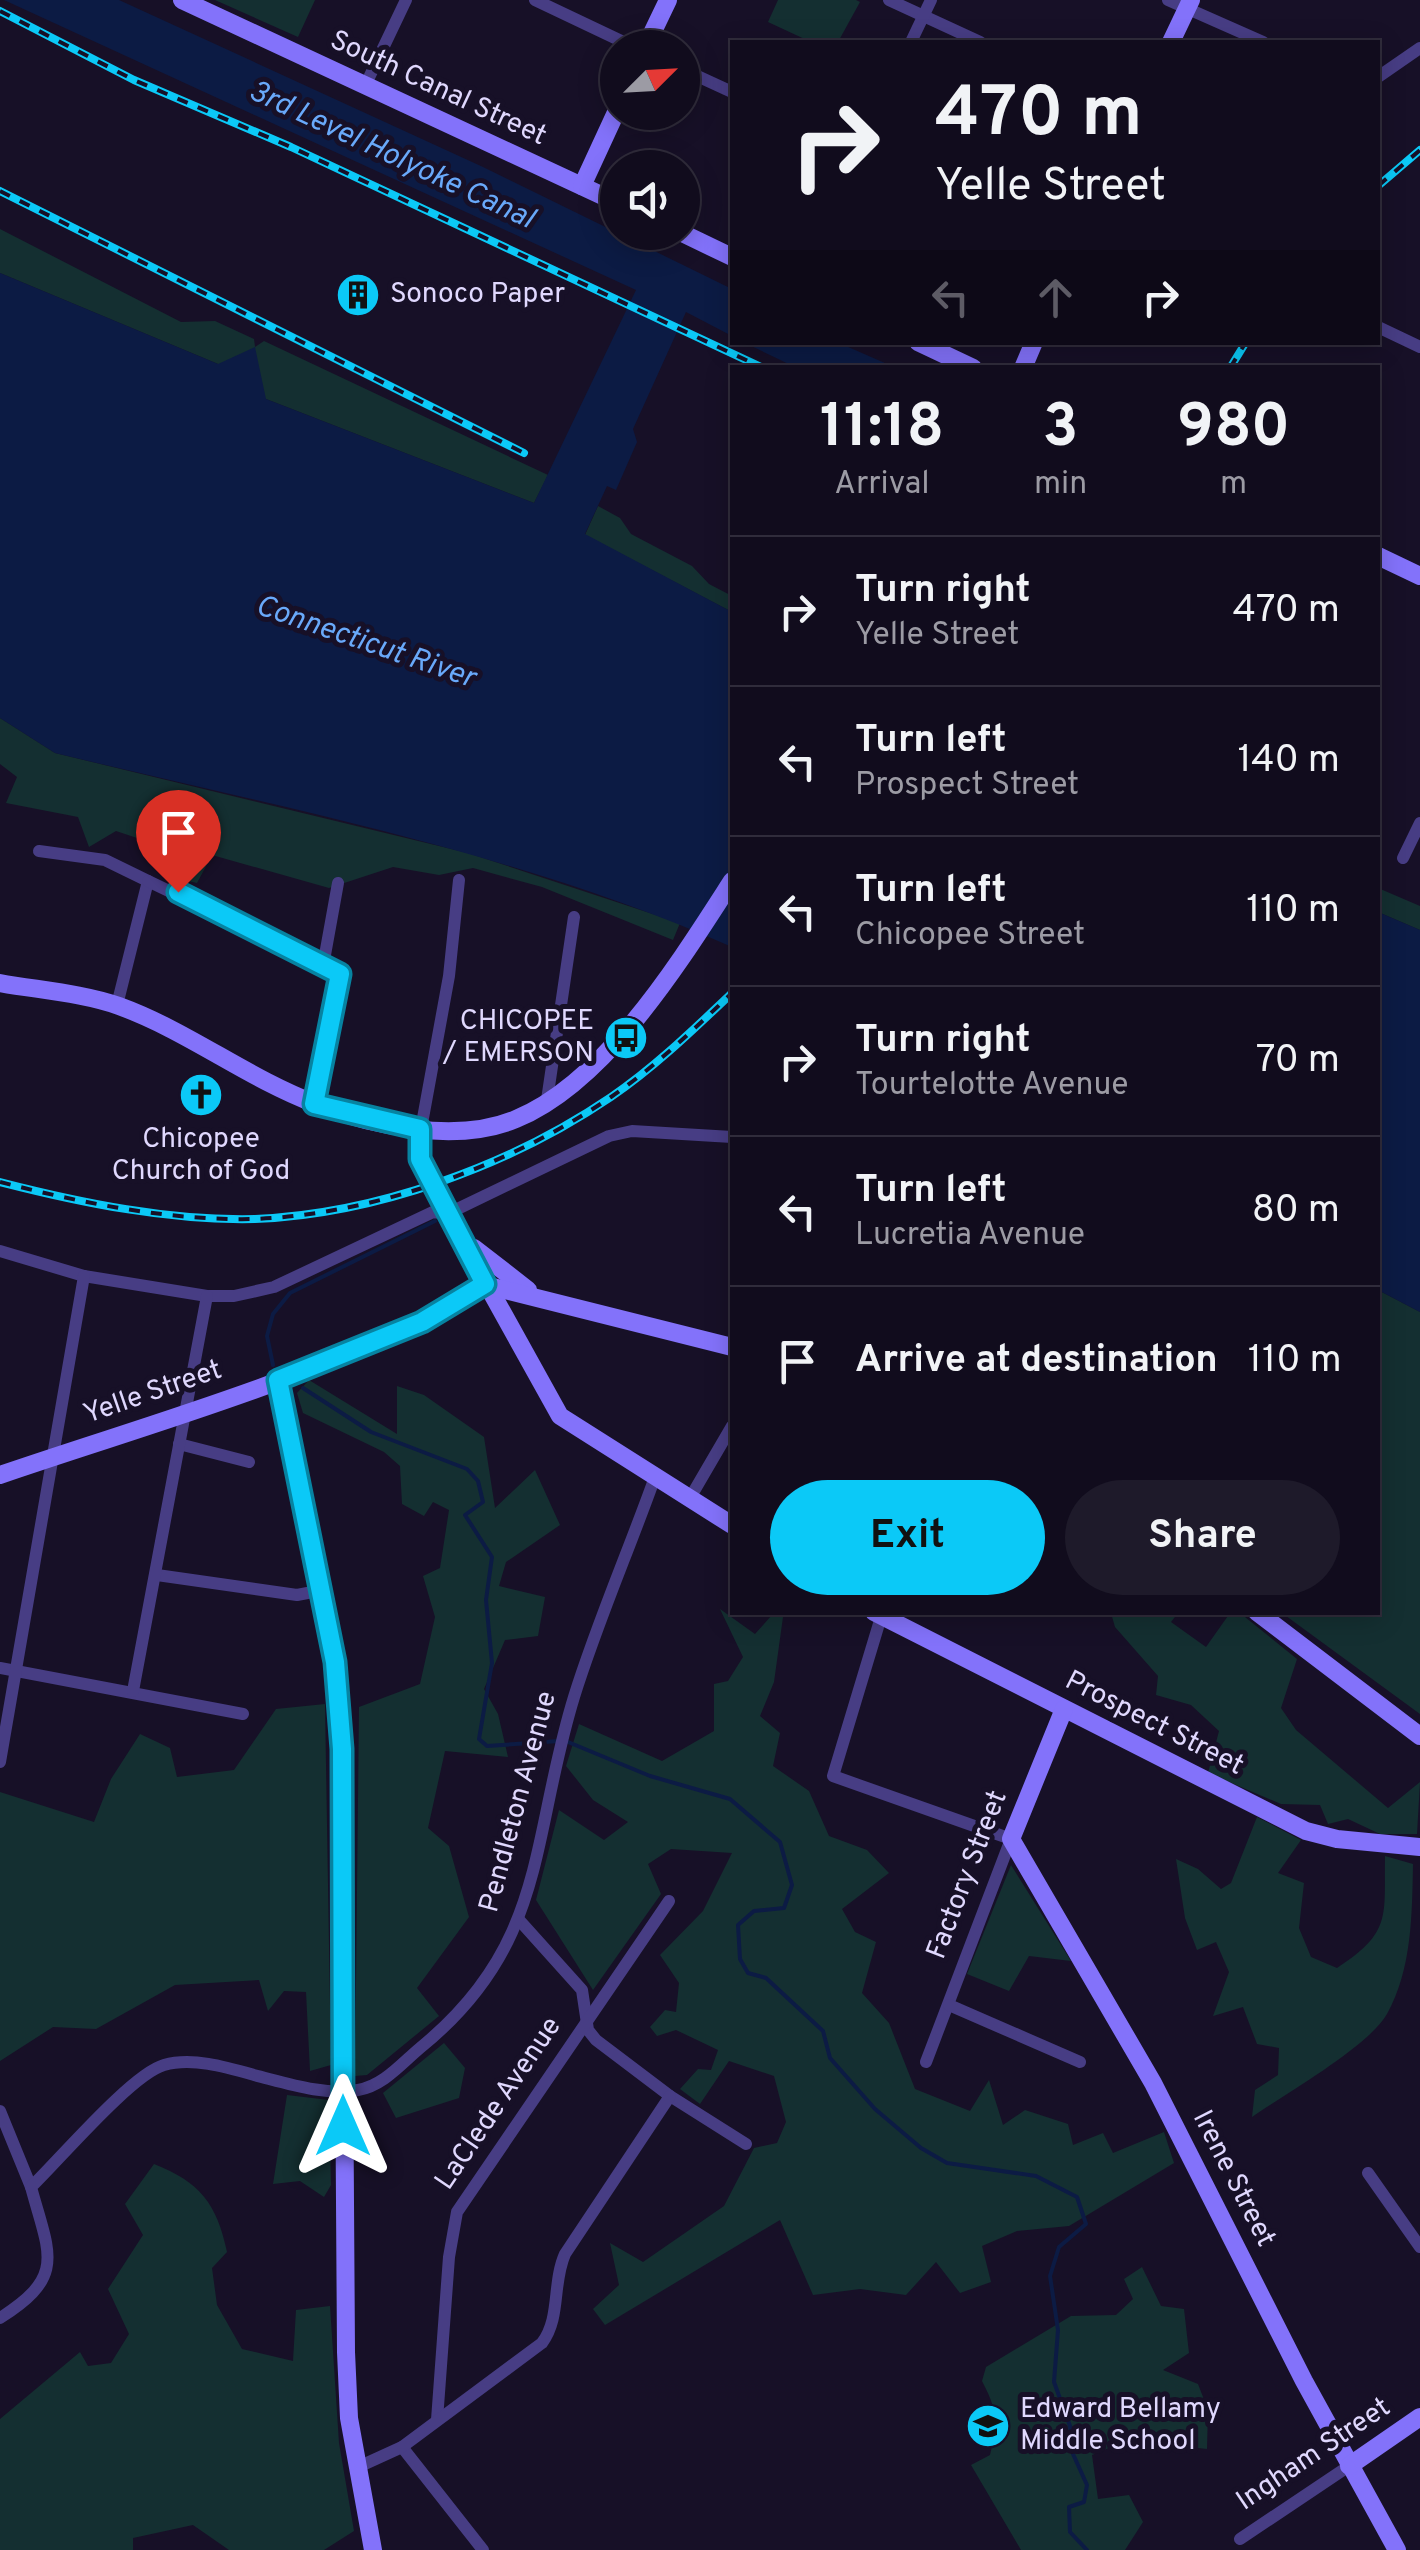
<!DOCTYPE html>
<style>
body{margin:0;font-family:Overpass,sans-serif;background:#1e1a2a;color:#f1f3f6;height:100vh;display:flex;flex-direction:column;font-size:38px;white-space:nowrap}
*{box-sizing:border-box;margin:0}
p{font-size:32px;color:#9c9ba4}
.icon{flex:none;width:55px;height:55px;fill:none;stroke:currentColor;stroke-width:2;stroke-linecap:round;stroke-linejoin:round}
.map{position:relative;flex:1;overflow:hidden}
.sheet{position:absolute;left:730px;top:365px;width:650px;height:1250px;display:flex;flex-direction:column;background:#110c1d;border-radius:0px;box-shadow:0 5px 25px #0003,0 0 0 2px #302c3b}
.sheet>*{flex:none}
.guide{position:absolute;left:730px;top:40px;width:650px;height:305px;border-radius:0px;box-shadow:0 5px 25px #0003,0 0 0 2px #302c3b;background:#110c1d;color:#f1f3f6;overflow:hidden}
.needle{width:65px;rotate:66deg}
.controls{position:absolute;left:600px;top:30px;display:grid;gap:20px}
.controls a{display:grid;place-items:center;width:100px;height:100px;border-radius:50%;background:#110c1d;box-shadow:0 5px 25px #0003,0 0 0 2px #302c3b;font-size:50px}
.pin{position:absolute;display:grid;place-items:center;width:85px;height:85px;color:#fff;margin:-102px -42px;border-radius:50% 50% 50% 0;rotate:-45deg;box-shadow:0 0 10px #0007}
.pin .icon{rotate:45deg}
.me{position:absolute;width:110px;margin:-55px;rotate:0deg;stroke-linejoin:round;filter:drop-shadow(0 0 8px #0008)}
.turn{display:flex;align-items:center;gap:35px;height:210px;padding:0 40px;font-size:45px}
.turn .icon{width:130px;height:130px;stroke-width:2.5}
.turn b{display:block;font-size:70px;line-height:85px}
.lanes{display:flex;align-items:center;height:95px;padding:0 40px;background:#0003;justify-content:center;gap:50px;direction:ltr}
.lanes .off{opacity:.35}
.eta{display:flex;justify-content:space-evenly;align-items:center;height:170px;text-align:center}
.eta b{font-size:60px;font-weight:700;line-height:70px}
.action{display:flex;gap:20px;margin-top:auto;padding:20px 40px}
.action a{flex:1;height:115px;border-radius:60px;background:#0bc9f7;color:#111;font-size:40px;font-weight:700;line-height:115px;text-align:center}
.action a+a{background:#1e1a2a;color:#f1f3f6}
ul{padding:0;list-style:none}
li{display:flex;align-items:center;gap:30px;height:150px;padding:0 40px;border-top:2px solid #302c3b}
li div{flex:1}
li b{display:block;font-size:38px}
li em{font-style:normal}
.map>svg:first-child{display:block}
.green{fill:#142f31}
.water{fill:#0c1b44}
.lines{fill:none;stroke-linecap:round;stroke-linejoin:round}
.stream{stroke:#0c1b44;stroke-width:4}
.street{stroke:#473d84;stroke-width:12}
.secondary{stroke:#8372fa;stroke-width:18}
.rail-casing{stroke:#0bc9f7;stroke-width:8}
.rail{stroke:#171027;stroke-width:4;stroke-dasharray:11;stroke-linecap:butt}
.route-casing{stroke:#0783a1;stroke-width:25}
.route{stroke:#0bc9f7;stroke-width:18}
.labels{text-anchor:middle;dominant-baseline:central;stroke-width:10;stroke-linejoin:round;paint-order:stroke}
.street-label{font-size:28px;fill:#e0d8fe;stroke:#171027}
.poi-label{font-size:28px;fill:#e0d8fe;stroke:#171027;text-anchor:start}
.water-label{font-size:30px;font-style:italic;fill:#69a9fa;stroke:#171027}
</style>
<div class="map">
<svg width="1420" height="2550" viewBox="0 0 1420 2550">
<rect width="100%" height="100%" fill="#171027"/>
<g class="green">
<polygon points="215,0 315,0 298,37"/>
<polygon points="778,0 856,0 860,2 838,42 811,42 768,22"/>
<polygon points="0,229 181,322 215,321 254,339 255,347 264,341 548,475 534,503 266,399 218,364 0,273"/>
<polygon points="598,506 620,518 631,534 692,566 709,584 732,596 732,612 585,535"/>
<polygon points="0,718 55,753 468,853 680,923 673,940 542,887 473,868 439,875 393,867 329,888 212,855 197,883 179,879 188,855 116,831 89,847 78,817 6,803 17,777 0,764"/>
<polygon points="1378,888 1420,906 1420,930 1378,912"/>
<polygon points="1378,1290 1420,1312 1420,1714 1282,1613 1378,1612"/>
<polygon points="309,1380 397,1434 397,1386 424,1395 484,1437 495,1508 535,1470 560,1525 506,1562 499,1586 545,1597 538,1636 505,1640 484,1689 498,1714 508,1757 445,1751 428,1828 449,1846 469,1917 417,1988 439,2016 367,2075 355,2076 359,1707 420,1684 435,1617 423,1576 440,1568 449,1510 433,1502 424,1516 402,1504 400,1466 384,1452 303,1413 297,1393"/>
<polygon points="720,1609 755,1634 771,1616 783,1617 774,1682 760,1716 780,1733 773,1766 809,1791 829,1836 867,1850 889,1873 842,1909 855,1932 876,1942 862,1993 889,2023 915,2089 970,2111 989,2080 1003,2125 1025,2110 1068,2124 1073,2145 1103,2133 1113,2153 1164,2132 1174,2163 1069,2226 1017,2231 982,2246 991,2282 960,2293 936,2262 906,2295 860,2289 813,2295 780,2220 605,2325 593,2309 619,2285 610,2243 643,2262 724,2206 754,2148 777,2143 786,2122 774,2076 729,2061 700,2104 680,2089 698,2069 711,2070 718,2050 676,2030 657,2036 650,2027 665,2010 676,2012 679,1983 660,1955 703,1911 732,1853 671,1849 648,1864 661,1894 593,1990 536,1900 559,1810 604,1840 628,1822 593,1800 566,1766 579,1724 662,1761 714,1731 714,1684 728,1681 743,1657"/>
<polygon points="1111,1613 1178,1613 1171,1622 1206,1647 1230,1613 1240,1613 1297,1659 1281,1708 1296,1730 1388,1808 1420,1782 1417,1834 1380,1834 1348,1819 1328,1824 1320,1805 1281,1804 1208,1773 1219,1731 1191,1705 1156,1695 1158,1676 1115,1627"/>
<polygon points="325,1704 331,2065 310,2071 306,1992 284,1991 268,2011 259,1980 175,1985 96,2029 53,2027 0,2061 0,1792 94,1822 111,1779 140,1734 170,1748 177,1777 234,1770 276,1709"/>
<path d="M1257,1817L1301,1840L1278,1873L1304,1883L1299,1928L1311,1957L1337,1968C1392,1932 1384,1917 1385,1856L1413,1864C1412,1915 1412,1969 1387,2014C1368,2047 1285,2094 1252,2117L1255,2090L1278,2075L1279,2048L1257,2044L1243,2007L1213,2016L1229,1972L1216,1942L1197,1950L1185,1918L1176,1859L1198,1869L1221,1889L1231,1883Z"/>
<polygon points="1011,1865 1071,1961 1029,1956 1009,1991 967,1974"/>
<polygon points="444,2043 465,2068 459,2098 396,2118 383,2093"/>
<polygon points="287,2095 329,2100 331,2185 324,2197 300,2181 273,2184"/>
<path d="M154,2164C200,2182 217,2204 227,2252L212,2268L217,2305L242,2349L293,2361L296,2310L330,2306L339,2443L354,2531L324,2550H229L193,2525L133,2538V2550H0V2419L80,2352L88,2366L111,2363L129,2334L108,2289L143,2235L125,2204Z"/>
<path d="M1142,2267L1161,2306L1184,2309L1189,2353L1163,2370L1198,2384L1208,2410L1207,2449L1128,2440L1092,2455L1098,2499L1129,2495L1143,2522L1125,2550H1021L971,2465L990,2455C998,2421 998,2412 982,2381L986,2367L1071,2316L1116,2315L1133,2299L1124,2279Z"/>
</g>
<g class="water">
<path d="M4,0H119L483,167L732,289V336L686,312L633,429L637,442L616,490L607,486L585,534L732,612V947C518,852 282,808 55,753L0,718V273L218,364L255,347L266,399L534,503L636,290Z"/>
<polygon points="745,343 839,343 894,367 795,367"/>
<polygon points="1378,912 1420,930 1420,1312 1378,1290"/>
</g>
<g class="lines">
<g class="stream">
<polyline points="273,1365 267,1336 273,1314 290,1293 435,1221"/>
<polyline points="303,1388 371,1432 467,1469 478,1481 483,1502 465,1515 492,1557 486,1600 492,1663 479,1739 487,1746 559,1741"/>
<polyline points="568,1742 650,1776 730,1799 780,1842 792,1885 784,1908 754,1911 738,1925 740,1959 748,1973 766,1978 823,2031 830,2058 875,2109 921,2148 947,2163 1036,2176 1077,2197 1086,2224 1059,2247 1050,2276 1058,2330 1054,2382 1070,2426 1073,2454 1087,2485 1084,2502 1069,2507 1070,2532 1087,2550"/>
</g>
<g class="street">
<polyline points="535,0 636,48"/>
<polyline points="889,0 980,42"/>
<polyline points="1168,0 1263,42"/>
<polyline points="911,42 931,0"/>
<polyline points="682,69 732,92"/>
<polyline points="1378,77 1420,48"/>
<polyline points="365,86 406,0"/>
<polyline points="1378,327 1420,347"/>
<polyline points="39,851 105,860 148,881 117,1005"/>
<polyline points="1403,858 1420,823"/>
<polyline points="148,881 340,973 314,1104"/>
<polyline points="323,966 338,883"/>
<polyline points="547,1100 574,917"/>
<polyline points="421,1129 449,976 459,880"/>
<polyline points="0,1251 84,1276 207,1296 234,1296 274,1287 433,1212 447,1214 609,1136 632,1131 732,1137"/>
<polyline points="179,1444 249,1462"/>
<polyline points="690,1498 732,1426"/>
<polyline points="157,1575 297,1595 323,1590"/>
<polyline points="881,1617 833,1776 1011,1839 926,2062"/>
<polyline points="0,1668 243,1714"/>
<polyline points="133,1691 207,1296"/>
<polyline points="0,1762 84,1276"/>
<polyline points="520,1921 582,1990 588,2030 596,2040 670,2096 746,2144"/>
<polyline points="949,2005 1080,2062"/>
<polyline points="0,2111 31,2187"/>
<polyline points="1368,2173 1420,2247"/>
<path d="M0,2318C67,2276 49,2254 31,2187C60,2159 132,2074 164,2065C192,2057 226,2067 254,2075C286,2083 325,2096 358,2090C383,2086 401,2064 420,2048C548,1944 530,1840 574,1697C597,1623 629,1550 655,1477"/>
<polyline points="437,2420 449,2257 457,2212 669,1901"/>
<polyline points="402,2447 483,2550"/>
<path d="M356,2468L402,2447L542,2343C561,2318 552,2283 565,2254L670,2096"/>
<polyline points="1240,2539 1349,2466"/>
</g>
<g class="secondary">
<polyline points="182,0 618,203"/>
<polyline points="1171,42 1191,0"/>
<polyline points="645,48 668,0"/>
<polyline points="582,186 618,108"/>
<polyline points="680,232 732,257"/>
<polyline points="918,342 973,368"/>
<polyline points="1023,368 1034,342"/>
<polyline points="1378,556 1420,576"/>
<path d="M0,983C38,990 82,993 119,1006C188,1031 247,1078 316,1104C373,1126 457,1144 516,1119C606,1082 681,960 732,881"/>
<polyline points="421,1129 420,1159 430,1182 560,1416 732,1525"/>
<polyline points="474,1248 528,1290"/>
<polyline points="485,1285 732,1347"/>
<polyline points="278,1380 323,1590 335,1662 342,1749 346,2352 349,2418 373,2550"/>
<path d="M0,1475C163,1419 336,1374 485,1285"/>
<polyline points="874,1612 1306,1831 1337,1839 1420,1847"/>
<polyline points="1257,1612 1420,1736"/>
<polyline points="1064,1709 1011,1839 1153,2083 1304,2381 1397,2550"/>
<polyline points="1349,2466 1420,2417"/>
</g>
<g class="rail-casing">
<g id="rail">
<polyline points="0,11 134,80 291,147 763,368"/>
<polyline points="1378,186 1420,150"/>
<polyline points="0,191 524,453"/>
<polyline points="1230,368 1246,342"/>
<path d="M0,1182C82,1203 170,1221 255,1219C377,1214 511,1165 611,1097C655,1067 694,1029 732,993"/>
</g>
</g>
<use href="#rail" class="rail"/>
</g>
<g class="lines">
<g class="route-casing">
<polyline id="route" points="178,892 340,974 314,1104 420,1129 420,1159 485,1284 422,1322 278,1380 335,1662 342,1749 343,2126"/>
</g>
<use href="#route" class="route"/>
</g>
<defs>
<g id="building-disc" transform="scale(2.25)"><circle r="9.5" fill="#0bc9f7" stroke="#171027"/><path d="M-4-6H4V6H1V3H-1V6H-4ZM-2.5-4.3h1.7v1.8h-1.7ZM.8-4.3h1.7v1.8H.8ZM-2.5-1h1.7V.8h-1.7ZM.8-1h1.7V.8H.8Z" fill="#111"/></g>
<g id="bus-disc" transform="scale(2.25)"><circle r="9.5" fill="#0bc9f7" stroke="#171027"/><path d="M-5-6H5V4H4V6H2V4H-2V6H-4V4H-5ZM-3.5-4V0h7V-4ZM-3.5 1.2v1.5H-2V1.2ZM2 1.2v1.5H3.5V1.2Z" fill="#111"/></g>
<g id="church-disc" transform="scale(2.25)"><circle r="9.5" fill="#0bc9f7" stroke="#171027"/><path d="M-1.2-6h2.4v3.5h3.3v2.4h-3.3V6h-2.4V-.1h-3.3v-2.4h3.3Z" fill="#111"/></g>
<g id="school-disc" transform="scale(2.25)"><circle r="9.5" fill="#0bc9f7" stroke="#171027"/><path d="M0-5L7-2L0 1L-7-2ZM-4 1L0 2.5L4 1V4Q0 6-4 4Z" fill="#111"/></g>
</defs>
<g fill-rule="evenodd">
<use href="#building-disc" x="358" y="295"/>
<use href="#bus-disc" x="626" y="1038"/>
<use href="#church-disc" x="201" y="1095"/>
<use href="#school-disc" x="988" y="2426"/>
</g>
<g class="labels">
<g class="street-label">
<text transform="translate(438 89) rotate(25)">South Canal Street</text>
<text transform="translate(153 1393) rotate(-19)">Yelle Street</text>
<text transform="translate(1154 1724) rotate(27)">Prospect Street</text>
<text transform="translate(519 1802) rotate(-75)">Pendleton Avenue</text>
<text transform="translate(968 1875) rotate(-69)">Factory Street</text>
<text transform="translate(499 2104) rotate(-56)">LaClede Avenue</text>
<text transform="translate(1233 2179) rotate(63)">Irene Street</text>
<text transform="translate(1314 2455) rotate(-34)">Ingham Street</text>
</g>
<g class="poi-label">
<text x="390" y="295">Sonoco Paper</text>
<text x="594" y="1022" text-anchor="end">CHICOPEE<tspan x="594" dy="32">/ EMERSON</tspan></text>
<text x="201" y="1140" text-anchor="middle">Chicopee<tspan x="201" dy="32">Church of God</tspan></text>
<text x="1020" y="2410">Edward Bellamy<tspan x="1020" dy="32">Middle School</tspan></text>
</g>
<g class="water-label">
<text transform="translate(391 156) rotate(25)">3rd Level Holyoke Canal</text>
<text transform="translate(365 643) rotate(19)">Connecticut River</text>
</g>
</g>
</svg>
<div class="controls">
<a><svg class="needle" viewBox="-14 -14 28 28"><path d="M0-13l5 13h-10z" fill="#e53935"/><path d="M0 13l5-13h-10z" fill="#9c9ba4"/></svg></a>
<a><svg class="icon" aria-label="sound" viewBox="0 0 24 24"><path d="M4 9h4l5-4v14l-5-4H4zM17 9q2 3 0 6"/></svg></a>
</div>
<div class="pin" style="left:178px;top:892px;background:#d93025"><svg class="icon" aria-label="arrive" viewBox="0 0 24 24"><path d="M6 21V4h12l-3 4 3 4H6"/></svg></div>
<svg class="me" style="left:343px;top:2126px" viewBox="-20 -20 40 40"><path d="M0-17L14 15 0 8-14 15z" fill="#0bc9f7" stroke="#fff" stroke-width="4"/></svg>
<div class="guide">
<div class="turn"><svg class="icon" aria-label="right" viewBox="0 0 24 24"><path d="M7 20v-9h11M14 6l5 5-5 5"/></svg><div><b>470 m</b>Yelle Street</div></div>
<div class="lanes"><svg class="icon off" aria-label="left" viewBox="0 0 24 24"><path d="M17 20v-9H6M10 6l-5 5 5 5"/></svg><svg class="icon off" aria-label="ahead" viewBox="0 0 24 24"><path d="M12 20V5M6 11l6-6 6 6"/></svg><svg class="icon" aria-label="right" viewBox="0 0 24 24"><path d="M7 20v-9h11M14 6l5 5-5 5"/></svg></div>
</div>
<section class="sheet">
<div class="eta">
<div><b>11:18</b><p>Arrival</p></div>
<div><b>3</b><p>min</p></div>
<div><b>980</b><p>m</p></div>
</div>
<ul>
<li><svg class="icon" aria-label="right" viewBox="0 0 24 24"><path d="M7 20v-9h11M14 6l5 5-5 5"/></svg><div><b>Turn right</b><p>Yelle Street</p></div><em>470 m</em></li>
<li><svg class="icon" aria-label="left" viewBox="0 0 24 24"><path d="M17 20v-9H6M10 6l-5 5 5 5"/></svg><div><b>Turn left</b><p>Prospect Street</p></div><em>140 m</em></li>
<li><svg class="icon" aria-label="left" viewBox="0 0 24 24"><path d="M17 20v-9H6M10 6l-5 5 5 5"/></svg><div><b>Turn left</b><p>Chicopee Street</p></div><em>110 m</em></li>
<li><svg class="icon" aria-label="right" viewBox="0 0 24 24"><path d="M7 20v-9h11M14 6l5 5-5 5"/></svg><div><b>Turn right</b><p>Tourtelotte Avenue</p></div><em>70 m</em></li>
<li><svg class="icon" aria-label="left" viewBox="0 0 24 24"><path d="M17 20v-9H6M10 6l-5 5 5 5"/></svg><div><b>Turn left</b><p>Lucretia Avenue</p></div><em>80 m</em></li>
<li><svg class="icon" aria-label="arrive" viewBox="0 0 24 24"><path d="M6 21V4h12l-3 4 3 4H6"/></svg><div><b>Arrive at destination</b></div><em>110 m</em></li>
</ul>
<div class="action"><a>Exit</a><a>Share</a></div>
</section>
</div>
